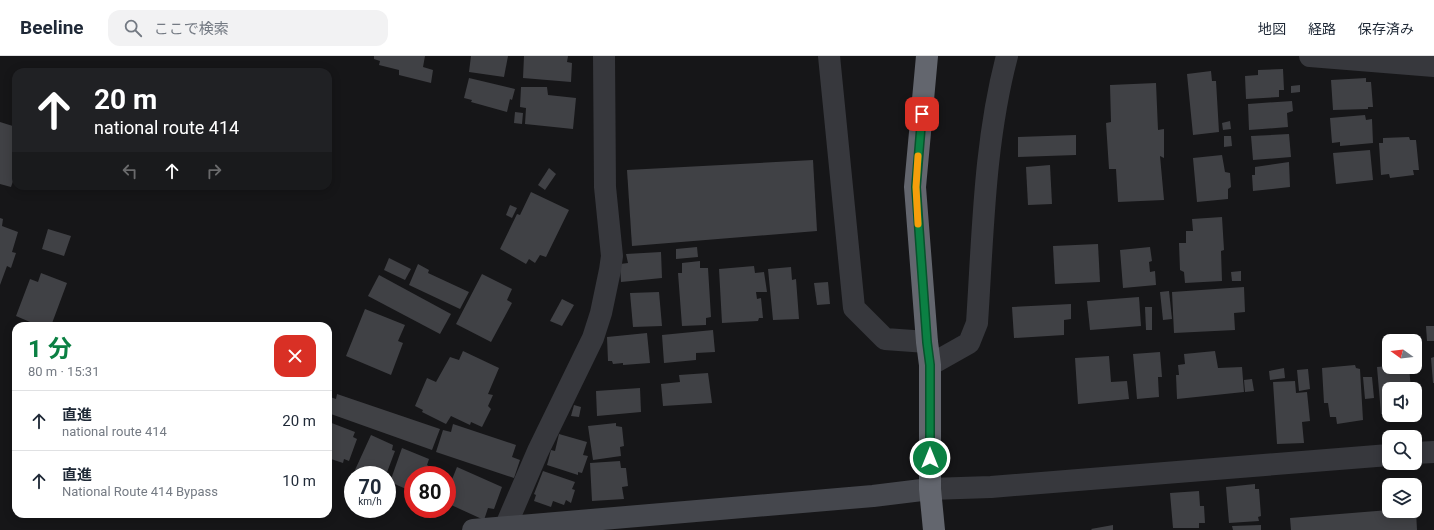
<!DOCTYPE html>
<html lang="ja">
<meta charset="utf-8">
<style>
body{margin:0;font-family:Roboto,"Noto Sans JP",sans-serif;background:#f2f2f3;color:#1f2937;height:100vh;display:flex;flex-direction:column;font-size:15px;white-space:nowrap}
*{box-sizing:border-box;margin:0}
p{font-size:13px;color:#747a83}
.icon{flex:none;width:22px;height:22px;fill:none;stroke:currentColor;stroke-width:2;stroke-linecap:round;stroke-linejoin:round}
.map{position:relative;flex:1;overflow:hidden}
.sheet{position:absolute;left:12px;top:266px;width:320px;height:196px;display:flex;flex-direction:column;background:#fff;border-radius:12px;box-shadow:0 2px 10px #0003}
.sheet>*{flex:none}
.top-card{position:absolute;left:12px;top:12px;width:320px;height:122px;border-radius:12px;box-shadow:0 2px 10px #0003;background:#202124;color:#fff;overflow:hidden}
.needle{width:26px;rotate:285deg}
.buttons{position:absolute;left:1382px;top:278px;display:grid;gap:8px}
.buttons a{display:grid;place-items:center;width:40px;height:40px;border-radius:8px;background:#fff;box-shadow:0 2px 10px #0003;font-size:20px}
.speed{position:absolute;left:344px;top:410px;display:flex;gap:8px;font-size:20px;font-weight:700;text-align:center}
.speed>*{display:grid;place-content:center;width:52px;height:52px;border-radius:50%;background:#fff;box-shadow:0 2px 10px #0003;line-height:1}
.speed small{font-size:10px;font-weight:400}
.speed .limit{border:6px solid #d22;background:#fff;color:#111}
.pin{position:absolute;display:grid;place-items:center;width:34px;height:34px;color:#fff;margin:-17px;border-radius:8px;box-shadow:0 2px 6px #0006}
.me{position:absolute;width:44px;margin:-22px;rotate:0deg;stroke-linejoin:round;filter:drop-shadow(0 0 3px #0008)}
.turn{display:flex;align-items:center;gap:14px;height:84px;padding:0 16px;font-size:18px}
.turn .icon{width:52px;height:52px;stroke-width:2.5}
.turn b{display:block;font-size:28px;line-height:34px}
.lanes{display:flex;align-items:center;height:38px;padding:0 16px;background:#0003;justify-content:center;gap:20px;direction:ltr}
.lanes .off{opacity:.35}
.round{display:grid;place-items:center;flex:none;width:42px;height:42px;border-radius:12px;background:#f2f2f3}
.head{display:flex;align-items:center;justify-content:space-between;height:68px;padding:0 16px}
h1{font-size:24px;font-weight:700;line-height:30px;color:#0b8043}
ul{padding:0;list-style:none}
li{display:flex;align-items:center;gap:12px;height:60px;padding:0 16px;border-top:1px solid #e0e1e3}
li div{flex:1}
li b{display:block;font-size:15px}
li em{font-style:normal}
header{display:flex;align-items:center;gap:24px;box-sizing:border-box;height:56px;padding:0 20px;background:#fff;border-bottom:1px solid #e0e1e3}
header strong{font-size:19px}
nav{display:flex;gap:22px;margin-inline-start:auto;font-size:14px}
.search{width:280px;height:36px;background:#f2f2f3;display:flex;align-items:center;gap:10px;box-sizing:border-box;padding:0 14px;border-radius:12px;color:#747a83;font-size:15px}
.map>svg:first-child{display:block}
.building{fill:#404145}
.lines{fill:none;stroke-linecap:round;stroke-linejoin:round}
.street{stroke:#37383d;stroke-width:22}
.secondary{stroke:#45474d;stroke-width:22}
.highway{stroke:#63666e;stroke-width:22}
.route-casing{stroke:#07532c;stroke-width:10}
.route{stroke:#0b8043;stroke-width:7}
.slow{stroke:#f59e0b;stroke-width:7}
</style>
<header>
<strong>Beeline</strong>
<div class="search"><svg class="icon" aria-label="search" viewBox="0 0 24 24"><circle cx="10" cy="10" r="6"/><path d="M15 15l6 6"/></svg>ここで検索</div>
<nav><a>地図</a><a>経路</a><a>保存済み</a></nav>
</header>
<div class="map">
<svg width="1434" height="474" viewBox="0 0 1434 474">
<rect width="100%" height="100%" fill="#161618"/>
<g class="building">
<polygon points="374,0 425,0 423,11 433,14 431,27 399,19 399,14 379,9 380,5 374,3"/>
<polygon points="471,0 508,0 504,21 469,16"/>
<polygon points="524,0 568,0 567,6 572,7 571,26 523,22"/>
<polygon points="1283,13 1284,34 1279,34 1279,41 1246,43 1245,20 1258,19 1258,14"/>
<polygon points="1211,15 1212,25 1216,25 1219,76 1193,79 1187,18"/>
<polygon points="469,22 515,33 512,44 510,43 507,56 471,46 472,44 464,42"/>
<polygon points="1366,22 1366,26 1371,26 1373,51 1368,51 1368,53 1333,54 1331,24"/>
<polygon points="1156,27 1158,74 1164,73 1164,102 1160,100 1164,144 1118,146 1116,113 1109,113 1106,67 1111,66 1110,29"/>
<polygon points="1300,29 1300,36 1291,37 1291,30"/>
<polygon points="521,31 547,31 548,39 576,42 573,73 525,68 526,52 520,51"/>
<polygon points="1292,45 1293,55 1287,57 1288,71 1249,74 1248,48"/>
<polygon points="515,56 523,57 522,68 514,67"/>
<polygon points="1365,59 1366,64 1372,63 1373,87 1340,90 1340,86 1332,87 1330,62"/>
<polygon points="1230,65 1231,73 1223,74 1222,67"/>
<polygon points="0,66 16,71 16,116 11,131 0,128"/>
<polygon points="1289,78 1291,101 1253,104 1251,80"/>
<polygon points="1076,79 1076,99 1018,101 1018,81"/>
<polygon points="1224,80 1231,80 1232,90 1224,91"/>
<polygon points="1409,81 1410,84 1416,84 1419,114 1413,114 1414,119 1390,122 1389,118 1381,119 1379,87 1383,87 1383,82"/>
<polygon points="1370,94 1373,124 1336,128 1333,97"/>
<polygon points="1222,99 1225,116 1230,117 1231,131 1228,133 1228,143 1197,146 1193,102"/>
<polygon points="813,104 817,175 632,190 627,114"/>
<polygon points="1289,106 1290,131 1253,135 1252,119 1255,119 1255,111"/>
<polygon points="1050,109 1052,148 1028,149 1026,111"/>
<polygon points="549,112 556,118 545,134 538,129"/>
<polygon points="531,136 569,154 546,201 540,199 535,207 529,203 526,208 500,193 517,158 520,159"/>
<polygon points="510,149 517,152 512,162 506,159"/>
<polygon points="1222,161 1224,194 1221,195 1222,225 1185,227 1184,216 1180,214 1179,187 1186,187 1186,175 1193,175 1192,163"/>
<polygon points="0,162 3,163 2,170 18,176 12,196 16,197 11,212 7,210 0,229"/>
<polygon points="48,173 71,180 64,200 42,193"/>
<polygon points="1098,188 1100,226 1055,228 1053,190"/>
<polygon points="697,191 698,201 676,203 676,193"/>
<polygon points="1150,191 1152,205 1149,206 1150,216 1155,215 1156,229 1123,232 1120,194"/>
<polygon points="661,196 662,222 621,226 620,208 628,207 626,198"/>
<polygon points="389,202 411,213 405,224 384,214"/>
<polygon points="700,205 700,212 708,212 711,261 706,262 706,269 682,270 678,217 682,217 682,207"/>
<polygon points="418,208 429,214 428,217 469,236 460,253 409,229"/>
<polygon points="754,210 755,217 764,216 767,236 756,236 757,243 761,242 763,262 759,262 758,265 722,267 719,213"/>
<polygon points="791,211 792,224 796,223 799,263 773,264 768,213"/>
<polygon points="1241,215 1241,225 1232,225 1231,216"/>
<polygon points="41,217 67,227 51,270 37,269 16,260 30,223 38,226"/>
<polygon points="482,218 512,233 507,244 512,247 491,286 456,268"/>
<polygon points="379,219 451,258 440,278 368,240"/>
<polygon points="828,226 830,248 817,249 814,227"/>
<polygon points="1244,231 1245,256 1234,257 1235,274 1174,277 1172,236"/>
<polygon points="1169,235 1172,263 1163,264 1160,236"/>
<polygon points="659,236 662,270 633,271 630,237"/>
<polygon points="1139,241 1141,270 1090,274 1087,245"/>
<polygon points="562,243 574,249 562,270 550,265"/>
<polygon points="1071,248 1071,263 1064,264 1064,279 1014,282 1012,251"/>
<polygon points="1145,251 1152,251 1152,274 1146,274"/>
<polygon points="365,253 405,269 398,285 403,287 391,319 346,300"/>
<polygon points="1426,270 1434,270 1434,285 1427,285"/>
<polygon points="713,274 715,296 696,297 696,304 664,307 662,279"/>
<polygon points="647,277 650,307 623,309 623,307 613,308 612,305 608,305 607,281"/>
<polygon points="463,295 499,312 488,338 493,339 488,350 491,353 482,371 471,366 470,369 451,360 446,368 422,356 423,354 415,350 427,322 436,326 450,301 459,304"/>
<polygon points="1215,295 1218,312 1242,311 1244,336 1177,343 1176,319 1179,319 1178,309 1185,308 1184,298"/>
<polygon points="1160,296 1162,321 1158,321 1159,341 1137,343 1133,298"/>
<polygon points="1109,300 1111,326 1127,325 1129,343 1078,348 1075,302"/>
<polygon points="1434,301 1434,327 1433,327 1431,302"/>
<polygon points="1355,309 1356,312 1360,313 1363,364 1337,368 1336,361 1330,361 1328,347 1324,347 1322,312"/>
<polygon points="1389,310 1409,311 1411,333 1389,333 1389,358 1381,358 1377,311"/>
<polygon points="1284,312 1285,322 1270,324 1269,315"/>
<polygon points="1308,313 1310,333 1299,335 1297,314"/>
<polygon points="708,317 712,347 663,350 661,328 680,326 679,319"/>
<polygon points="1363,321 1372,321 1374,342 1365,343"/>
<polygon points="1252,323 1254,335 1245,336 1244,324"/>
<polygon points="1295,325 1296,337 1307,336 1310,365 1302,366 1304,387 1277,388 1273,326"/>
<polygon points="640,332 641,356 597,360 596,335"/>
<polygon points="337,338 440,373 432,394 328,357 328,347 330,341 336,343"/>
<polygon points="574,349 581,351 579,361 571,360"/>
<polygon points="329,366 355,376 353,381 357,383 349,405 344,403 343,407 328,402"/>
<polygon points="616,367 616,370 622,371 624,390 620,391 621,400 593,404 588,370"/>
<polygon points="453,368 516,389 512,401 520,404 514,422 436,396 443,374 451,376"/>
<polygon points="559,378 587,386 583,399 588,400 582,417 578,416 578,419 547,409 551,394 555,395"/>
<polygon points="371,379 393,389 392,394 395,395 386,419 367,419 355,414"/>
<polygon points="402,392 429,403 427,409 430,411 428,419 413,419 413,436 390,426"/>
<polygon points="620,405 621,412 626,412 628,430 622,431 624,443 592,445 590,407"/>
<polygon points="457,411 502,431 494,453 488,452 484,464 449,448 452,440 447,438 447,436"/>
<polygon points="543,415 575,426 572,433 575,434 571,447 566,444 564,449 553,445 551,451 534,445 536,439 534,438"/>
<polygon points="1255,428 1255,433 1259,433 1261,460 1258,461 1259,465 1229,467 1226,431"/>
<polygon points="1199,435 1200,450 1204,450 1205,467 1199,467 1199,472 1173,472 1170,437"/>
<polygon points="1389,454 1389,455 1416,455 1417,474 1291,474 1290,462"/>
<polygon points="1113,469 1113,474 1092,474 1091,473"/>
<polygon points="1261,469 1261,474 1233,474 1232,470"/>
</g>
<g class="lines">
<g class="street">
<polyline points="829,0 854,252 885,283 927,286"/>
<polyline points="1310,0 1434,10"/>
<path d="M930,309L969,287L977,267C983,178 984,87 1007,0"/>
<polyline points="1415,397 1434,396"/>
<polyline points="930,433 991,431 1389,399"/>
<polyline points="504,474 538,395 593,282 601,257 610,214 612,200 605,131 604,0"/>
</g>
<polyline class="secondary" points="473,474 873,440 930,433"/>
<polyline class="highway" points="927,0 915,131 927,286 930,309 930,433 934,474"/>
</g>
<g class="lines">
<g class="route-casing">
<polyline id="route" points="922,58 916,131 927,286 930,309 930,402"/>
</g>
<use href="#route" class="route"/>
<polyline class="slow" points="918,100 916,131 918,168"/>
</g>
</svg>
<div class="buttons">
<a><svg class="needle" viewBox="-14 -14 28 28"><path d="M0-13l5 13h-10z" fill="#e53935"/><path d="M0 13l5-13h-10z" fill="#747a83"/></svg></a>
<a><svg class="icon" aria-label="sound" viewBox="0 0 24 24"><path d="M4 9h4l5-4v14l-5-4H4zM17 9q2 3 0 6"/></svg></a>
<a><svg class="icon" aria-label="search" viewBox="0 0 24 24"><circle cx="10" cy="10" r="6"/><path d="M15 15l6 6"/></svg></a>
<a><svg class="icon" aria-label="layers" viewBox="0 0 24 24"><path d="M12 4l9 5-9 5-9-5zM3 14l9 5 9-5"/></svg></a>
</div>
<div class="speed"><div>70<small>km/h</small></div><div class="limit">80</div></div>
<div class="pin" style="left:922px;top:58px;background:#d93025"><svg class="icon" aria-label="arrive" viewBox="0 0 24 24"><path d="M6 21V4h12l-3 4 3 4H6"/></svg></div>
<svg class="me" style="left:930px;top:402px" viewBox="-20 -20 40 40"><circle r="17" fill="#0b8043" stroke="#fff" stroke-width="3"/><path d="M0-11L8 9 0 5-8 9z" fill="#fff"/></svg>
<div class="top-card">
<div class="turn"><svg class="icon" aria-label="ahead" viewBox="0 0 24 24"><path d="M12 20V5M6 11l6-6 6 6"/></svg><div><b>20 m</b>national route 414</div></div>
<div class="lanes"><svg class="icon off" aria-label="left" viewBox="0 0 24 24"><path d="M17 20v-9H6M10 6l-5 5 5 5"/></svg><svg class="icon" aria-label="ahead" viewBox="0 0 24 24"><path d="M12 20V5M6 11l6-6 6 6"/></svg><svg class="icon off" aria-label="right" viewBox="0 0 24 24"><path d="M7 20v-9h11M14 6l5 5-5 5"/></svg></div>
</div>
<section class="sheet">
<div class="head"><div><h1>1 分</h1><p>80 m · 15:31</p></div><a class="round" style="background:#d93025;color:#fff"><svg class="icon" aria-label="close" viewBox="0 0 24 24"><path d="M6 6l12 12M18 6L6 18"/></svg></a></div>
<ul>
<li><svg class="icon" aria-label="ahead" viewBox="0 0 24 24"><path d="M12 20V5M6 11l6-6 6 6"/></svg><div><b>直進</b><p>national route 414</p></div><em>20 m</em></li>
<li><svg class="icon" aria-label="ahead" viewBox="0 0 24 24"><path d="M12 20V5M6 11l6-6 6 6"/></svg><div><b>直進</b><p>National Route 414 Bypass</p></div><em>10 m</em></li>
</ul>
</section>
</div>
